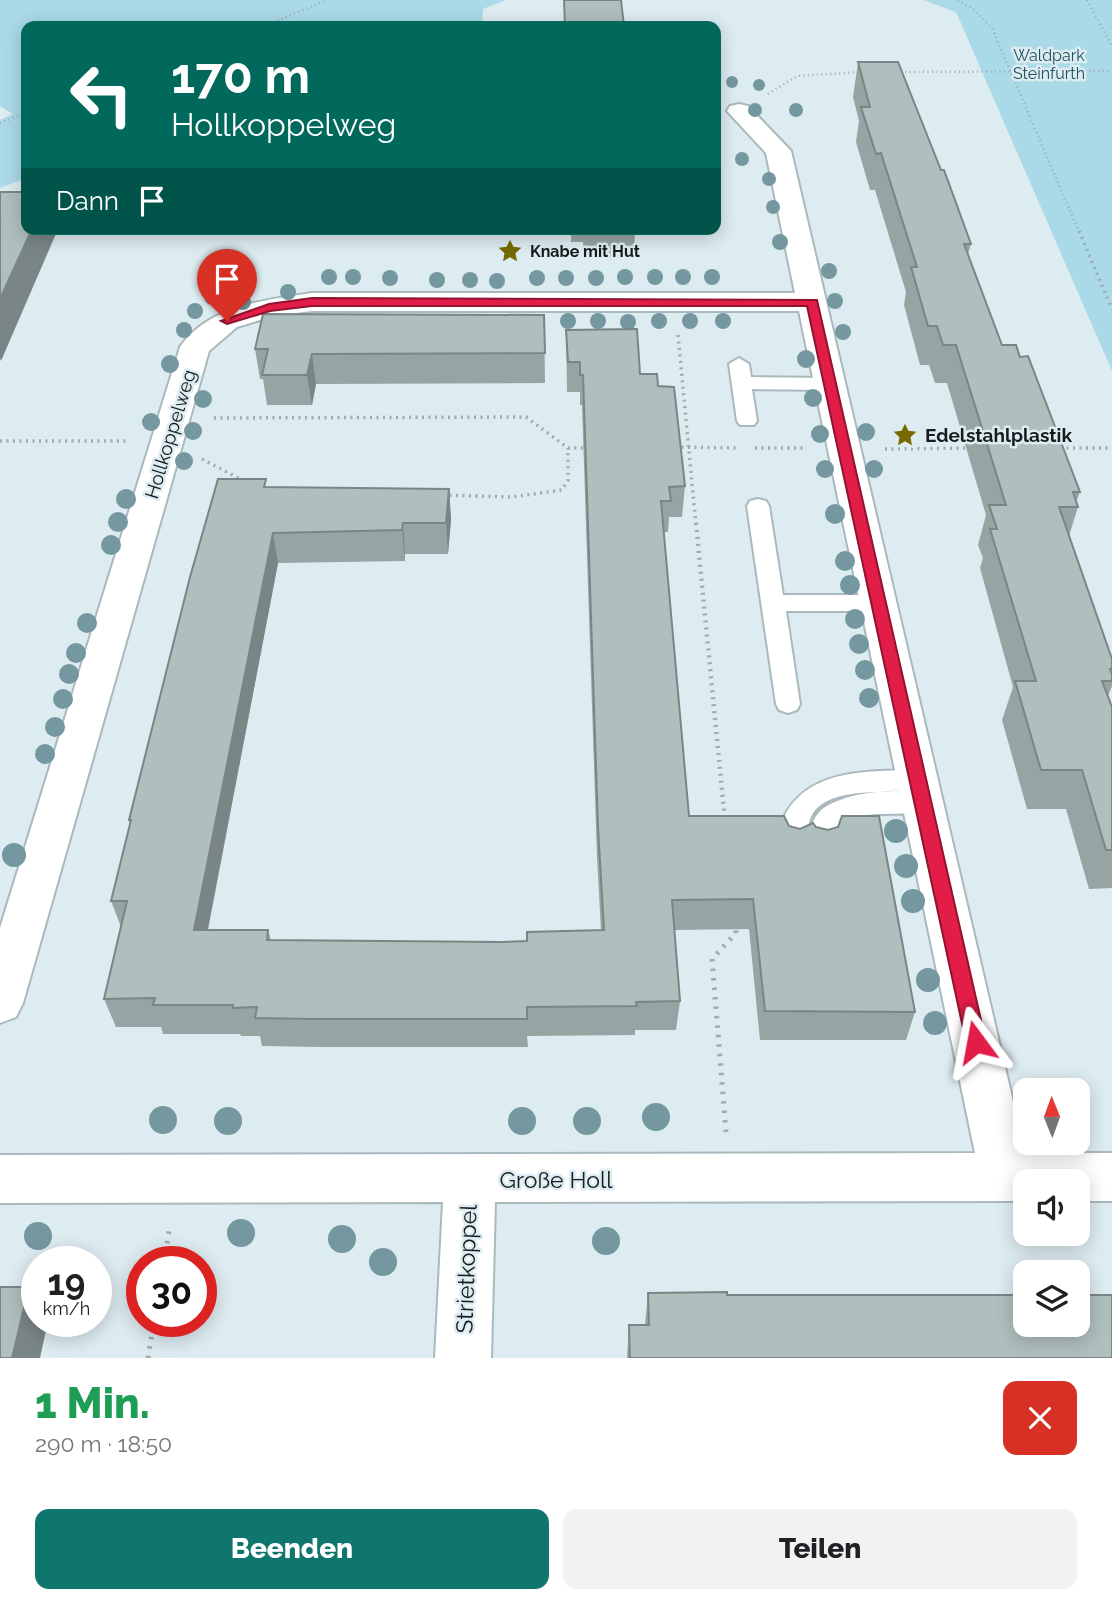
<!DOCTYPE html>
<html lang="de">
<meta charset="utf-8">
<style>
body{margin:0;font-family:Raleway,sans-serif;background:#f2f2f2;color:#202124;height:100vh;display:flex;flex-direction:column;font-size:26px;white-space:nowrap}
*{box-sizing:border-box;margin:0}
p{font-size:23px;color:#757577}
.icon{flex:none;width:38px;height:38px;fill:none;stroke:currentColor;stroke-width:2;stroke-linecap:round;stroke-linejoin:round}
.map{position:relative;height:1358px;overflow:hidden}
.drawer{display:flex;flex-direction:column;background:#fff;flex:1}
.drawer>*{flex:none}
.guide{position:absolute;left:21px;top:21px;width:700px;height:214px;border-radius:14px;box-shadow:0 4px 18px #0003;background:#00695c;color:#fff;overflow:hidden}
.needle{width:46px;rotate:359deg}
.fabs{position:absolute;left:1013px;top:1078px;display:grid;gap:14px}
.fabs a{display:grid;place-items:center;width:77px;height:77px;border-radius:14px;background:#fff;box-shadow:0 4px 18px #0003;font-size:35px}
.speed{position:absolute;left:21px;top:1246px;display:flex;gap:14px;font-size:35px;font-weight:700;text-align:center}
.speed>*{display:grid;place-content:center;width:91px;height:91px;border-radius:50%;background:#fff;box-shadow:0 4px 18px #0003;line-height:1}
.speed small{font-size:18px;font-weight:400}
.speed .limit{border:10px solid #d22;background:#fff;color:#111}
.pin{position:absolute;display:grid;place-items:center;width:60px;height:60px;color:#fff;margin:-72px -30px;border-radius:50% 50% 50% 0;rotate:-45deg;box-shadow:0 0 7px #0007}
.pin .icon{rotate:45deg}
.me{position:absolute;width:77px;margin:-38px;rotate:347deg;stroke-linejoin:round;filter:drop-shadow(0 0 5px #0008)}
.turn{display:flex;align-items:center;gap:24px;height:147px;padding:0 35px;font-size:32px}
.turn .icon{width:91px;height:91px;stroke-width:2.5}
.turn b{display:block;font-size:49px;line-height:60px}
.then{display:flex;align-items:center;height:66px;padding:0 35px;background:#0003;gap:14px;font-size:26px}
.round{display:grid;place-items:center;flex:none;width:74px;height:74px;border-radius:14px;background:#f2f2f2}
.summary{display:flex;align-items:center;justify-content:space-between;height:119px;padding:0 35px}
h1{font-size:42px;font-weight:800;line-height:52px;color:#1e9e55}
.action{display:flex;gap:14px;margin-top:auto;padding:14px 35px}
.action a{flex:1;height:80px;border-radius:14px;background:#0f766e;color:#fff;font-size:28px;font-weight:800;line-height:80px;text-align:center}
.action a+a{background:#f2f2f2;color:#202124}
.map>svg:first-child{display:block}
.green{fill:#aad9e7}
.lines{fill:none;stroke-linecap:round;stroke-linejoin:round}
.service-casing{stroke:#aab9bd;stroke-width:4}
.minor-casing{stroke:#aab9bd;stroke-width:4}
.path-far3{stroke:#9fabaf;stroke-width:2.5;stroke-dasharray:1 3.5;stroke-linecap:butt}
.path-far2{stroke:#9fabaf;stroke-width:3.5;stroke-dasharray:2 4.5;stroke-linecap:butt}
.path-far1{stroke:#9fabaf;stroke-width:4.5;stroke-dasharray:2 5;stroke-linecap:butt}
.path{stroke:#9fabaf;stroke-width:5;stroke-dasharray:2.5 7;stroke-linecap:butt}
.service{fill:#fff;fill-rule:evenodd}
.minor{fill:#fff;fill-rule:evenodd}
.tree{fill:#7497a0}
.wall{fill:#96a4a3}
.shaded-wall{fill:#7a8685}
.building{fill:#afbfbe;stroke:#7a8685;stroke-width:2}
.route{fill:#e11d48;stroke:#92132f;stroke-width:2}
.labels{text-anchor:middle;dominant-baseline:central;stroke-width:5;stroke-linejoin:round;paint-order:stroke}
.far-park-label{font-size:16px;fill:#1f515e;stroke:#ddecf1}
.far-poi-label{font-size:16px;font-weight:bold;fill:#161b1d;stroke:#ddecf1;text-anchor:start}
.street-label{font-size:19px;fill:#161b1d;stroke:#ddecf1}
.poi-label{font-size:19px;font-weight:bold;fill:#161b1d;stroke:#ddecf1;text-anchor:start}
.near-street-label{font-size:23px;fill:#161b1d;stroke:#ddecf1}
</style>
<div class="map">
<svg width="1112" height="1358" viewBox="0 0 1112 1358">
<rect width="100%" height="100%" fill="#ddecf1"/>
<g class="green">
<polygon points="0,0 506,0 483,9 482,26 26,26 26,178 0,188 0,120 13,114 0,106"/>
<polygon points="923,0 1112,0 1112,371 956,12"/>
</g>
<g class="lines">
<g class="service-casing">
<g id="service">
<polygon points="739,358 749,364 751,377 831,378 838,380 841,384 838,388 831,390 752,389 757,421 754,425 740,425 737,421 729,364"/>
<polygon points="758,499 766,501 769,506 783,595 879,595 887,597 891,603 887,609 879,611 786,611 800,704 797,710 788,713 779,710 776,704 747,506 750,501"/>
<path d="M918,770L927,773L931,780L927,787C894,798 808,778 808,833C811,825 815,816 821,810C844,791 905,786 932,795L936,802L932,809C900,820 867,805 838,827L831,855L821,858L811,855L807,846L804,854L794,857L784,854C779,843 779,828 784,817C808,768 870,771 918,770Z"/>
</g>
</g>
<g class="minor-casing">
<path id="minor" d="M739,104L748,106L791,151L1025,1153H1112V1201H1078V1181H1026V1201L495,1202L491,1358H435L443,1202L0,1203V1155L975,1153L799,311H312L273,316L237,327L209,351L23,1003L16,1017L0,1023V928L180,347C209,305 266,300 312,293H795L766,153L727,111L730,106Z"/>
</g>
<g class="path-far3">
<polyline points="958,0 973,9 992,28 1079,232"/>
<polyline points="1087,0 1112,46"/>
<polyline points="265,26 327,0"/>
<polyline points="896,72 1112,71"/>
<polyline points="768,94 797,76 863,72"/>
<polyline points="0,123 26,113"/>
</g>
<g class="path-far2">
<polyline points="1079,231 1112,309"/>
<polyline points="678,335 696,525"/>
<polyline points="214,418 526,417 568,448 584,448"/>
<polyline points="0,441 128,441"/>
<polyline points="675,447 736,448"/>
<polyline points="755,448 806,448"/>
<polyline points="1060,448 1112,448"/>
<polyline points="885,449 968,448"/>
<polyline points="202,459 244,481"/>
<polyline points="443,495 512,497 562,490 568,480 568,448"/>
</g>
<polyline class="path-far1" points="696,523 725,821"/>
<g class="path">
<polyline points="726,1132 712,959 736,933 735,923"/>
<polyline points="164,1262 170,1225"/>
<polyline points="148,1358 154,1321"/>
</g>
<use href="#service" class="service"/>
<use href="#minor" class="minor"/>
</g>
<g class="tree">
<circle cx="732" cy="82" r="6"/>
<circle cx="759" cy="85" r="6"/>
<circle cx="755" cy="110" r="7"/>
<circle cx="796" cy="110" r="7"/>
<circle cx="742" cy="159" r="7"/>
<circle cx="769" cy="179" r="7"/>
<circle cx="773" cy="207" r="7"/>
<circle cx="780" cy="242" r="8"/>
<circle cx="829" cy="271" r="8"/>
<circle cx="329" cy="277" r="8"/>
<circle cx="353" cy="277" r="8"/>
<circle cx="625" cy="277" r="8"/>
<circle cx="655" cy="277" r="8"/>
<circle cx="683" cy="277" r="8"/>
<circle cx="712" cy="277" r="8"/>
<circle cx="390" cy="278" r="8"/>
<circle cx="537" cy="278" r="8"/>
<circle cx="566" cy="278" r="8"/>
<circle cx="596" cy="278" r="8"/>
<circle cx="437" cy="280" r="8"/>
<circle cx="470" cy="280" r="8"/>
<circle cx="497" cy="281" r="8"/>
<circle cx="288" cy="292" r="8"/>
<circle cx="212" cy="297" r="8"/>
<circle cx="835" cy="301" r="8"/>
<circle cx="243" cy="302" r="8"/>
<circle cx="195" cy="311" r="8"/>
<circle cx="568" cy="321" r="8"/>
<circle cx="598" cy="321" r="8"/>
<circle cx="659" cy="321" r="8"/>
<circle cx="690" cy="321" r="8"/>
<circle cx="723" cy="321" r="8"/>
<circle cx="628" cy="322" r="8"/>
<circle cx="184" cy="330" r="8"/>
<circle cx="843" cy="332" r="8"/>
<circle cx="806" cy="359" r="9"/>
<circle cx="170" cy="364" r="9"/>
<circle cx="813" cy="398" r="9"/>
<circle cx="203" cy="399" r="9"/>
<circle cx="151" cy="422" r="9"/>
<circle cx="193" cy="431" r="9"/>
<circle cx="866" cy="432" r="9"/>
<circle cx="820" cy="434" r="9"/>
<circle cx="184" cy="461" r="9"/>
<circle cx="825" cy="469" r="9"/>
<circle cx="874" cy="469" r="9"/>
<circle cx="126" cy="499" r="10"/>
<circle cx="835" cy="514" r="10"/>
<circle cx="118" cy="522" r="10"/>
<circle cx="111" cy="545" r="10"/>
<circle cx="845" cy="561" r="10"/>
<circle cx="850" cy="585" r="10"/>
<circle cx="855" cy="619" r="10"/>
<circle cx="87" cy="623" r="10"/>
<circle cx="859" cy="644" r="10"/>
<circle cx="76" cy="653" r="10"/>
<circle cx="865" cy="670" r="10"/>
<circle cx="69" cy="674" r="10"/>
<circle cx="869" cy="698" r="10"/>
<circle cx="63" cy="699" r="10"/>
<circle cx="55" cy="727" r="10"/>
<circle cx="45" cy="754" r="10"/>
<circle cx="896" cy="831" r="12"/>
<circle cx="14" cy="855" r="12"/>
<circle cx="906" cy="866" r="12"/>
<circle cx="913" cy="901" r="12"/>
<circle cx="928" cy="980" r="12"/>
<circle cx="935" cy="1023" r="12"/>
<circle cx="656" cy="1117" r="14"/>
<circle cx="163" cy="1120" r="14"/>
<circle cx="228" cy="1121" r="14"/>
<circle cx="522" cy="1121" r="14"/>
<circle cx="587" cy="1121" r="14"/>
<circle cx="241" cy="1233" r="14"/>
<circle cx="38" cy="1236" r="14"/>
<circle cx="342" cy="1239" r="14"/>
<circle cx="606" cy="1241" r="14"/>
<circle cx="383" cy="1262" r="14"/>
</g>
<g class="wall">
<polygon points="858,62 971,244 968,254 1002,345 1020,357 1080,492 1076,502 1078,507 1069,536 1112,659 1112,686 1108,696 1112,707 1112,888 1089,889 1066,809 1027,809 1002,720 1013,687 980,568 983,558 978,545 986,515 947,383 935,383 929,365 920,365 904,305 906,292 875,190 870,190 856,142 859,121 853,97"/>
<polygon points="571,229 635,229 634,258 596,258 596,254 584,254 583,242 571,242"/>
<polygon points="544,315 545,383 316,384 312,405 267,405 263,379 260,379 255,349"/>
<polygon points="566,330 658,386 685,486 682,517 669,517 668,532 664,532 689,816 789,826 915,1012 906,1040 760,1040 749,929 674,930 680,1001 676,1030 635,1030 635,1035 527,1036 528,1047 321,1047 262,1046 260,1036 241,1036 240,1034 163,1034 161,1027 116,1027 104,999 121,927 111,901 130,825 129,820 267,487 449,489 451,519 448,554 405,554 405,561 278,563 208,930 268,930 271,940 501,942 527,941 601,930 597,857 582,405 580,405 580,392 567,392"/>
<polygon points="648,1293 727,1295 1112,1358 627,1358 629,1325 645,1325"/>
</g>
<g class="shaded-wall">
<polygon points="32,229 58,229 1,361 0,358 0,299"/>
<polygon points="312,354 316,384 312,405 307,375"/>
<polygon points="449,489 451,519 448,554 446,523"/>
<polygon points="403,523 405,554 405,561 402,530"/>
<polygon points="273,533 278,563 202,959 194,930"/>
<polygon points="29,1287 37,1299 37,1321 48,1321 40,1358 12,1358"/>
</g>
<g class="building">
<polygon points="564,0 621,0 624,26 565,26"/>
<polygon points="858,62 898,62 941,170 944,170 971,244 964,244 1002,345 1016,345 1020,357 1028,356 1080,492 1073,492 1078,507 1059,507 1112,659 1112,669 1110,669 1112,675 1112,681 1102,681 1112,707 1112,850 1106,850 1082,770 1041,770 1015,681 1036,681 990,529 997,529 989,505 1006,505 956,345 943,345 937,326 928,326 911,267 917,267 881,153 876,154 861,107 870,107"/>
<polygon points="0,192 26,192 26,229 32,229 0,299"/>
<polygon points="263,314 544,315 545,353 312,354 307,375 262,375 268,349 255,349"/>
<polygon points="637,329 640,374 657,374 658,386 674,387 685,486 669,487 671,501 661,501 689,816 784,816 789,826 800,829 813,823 816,827 828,830 838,827 842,816 879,816 915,1012 765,1011 753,899 672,900 680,1001 636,1002 637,1006 527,1007 527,1019 314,1019 255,1018 257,1007 233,1008 233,1005 153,1005 155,998 104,999 127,901 111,901 131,820 129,820 190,577 218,479 266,479 264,487 449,489 446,523 403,523 402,530 273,533 194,930 268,930 267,940 501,942 527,941 527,932 604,930 598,827 583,375 580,375 580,362 568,362 566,330"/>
<polygon points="0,1287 29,1287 12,1358 0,1358"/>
<polygon points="727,1292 727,1295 1026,1295 1026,1325 1078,1325 1078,1295 1112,1295 1112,1358 630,1358 629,1325 649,1325 648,1293"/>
</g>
<polygon class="route" points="312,298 817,300 986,1042 983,1048 976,1051 969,1048 966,1042 807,306 312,306 270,311 227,324 221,321 269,304"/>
<defs>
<g id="sight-bare" transform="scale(1.89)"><path d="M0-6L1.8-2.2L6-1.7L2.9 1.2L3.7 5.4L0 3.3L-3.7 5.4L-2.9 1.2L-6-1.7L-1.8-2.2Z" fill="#756900" stroke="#ddecf1" stroke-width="2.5" paint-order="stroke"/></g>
</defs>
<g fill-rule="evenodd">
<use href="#sight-bare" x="510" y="251"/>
<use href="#sight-bare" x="905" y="435"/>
</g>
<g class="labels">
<g class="far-park-label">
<text x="1049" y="55">Waldpark<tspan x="1049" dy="18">Steinfurth</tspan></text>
</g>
<g class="far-poi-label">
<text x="530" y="251">Knabe mit Hut</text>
</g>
<g class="street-label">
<text transform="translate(170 434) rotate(-73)">Hollkoppelweg</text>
</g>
<g class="poi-label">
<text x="925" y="435">Edelstahlplastik</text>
</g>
<g class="near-street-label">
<text x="556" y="1179">Große Holl</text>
<text transform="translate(466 1269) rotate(-88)">Strietkoppel</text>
</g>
</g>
</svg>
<div class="fabs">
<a><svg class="needle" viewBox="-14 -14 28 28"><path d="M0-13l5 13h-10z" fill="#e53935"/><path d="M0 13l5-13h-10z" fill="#757577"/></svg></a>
<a><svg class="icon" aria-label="sound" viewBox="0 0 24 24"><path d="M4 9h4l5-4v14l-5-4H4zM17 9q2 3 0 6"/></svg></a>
<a><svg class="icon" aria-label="layers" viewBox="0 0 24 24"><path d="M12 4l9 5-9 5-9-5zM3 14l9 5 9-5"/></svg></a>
</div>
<div class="speed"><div>19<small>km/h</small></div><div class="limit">30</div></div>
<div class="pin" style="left:227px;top:321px;background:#d93025"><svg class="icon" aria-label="arrive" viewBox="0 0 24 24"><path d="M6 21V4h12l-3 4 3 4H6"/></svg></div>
<svg class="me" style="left:976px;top:1042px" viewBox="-20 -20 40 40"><path d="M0-17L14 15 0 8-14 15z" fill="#e11d48" stroke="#fff" stroke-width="4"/></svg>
<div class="guide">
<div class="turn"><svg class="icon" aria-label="left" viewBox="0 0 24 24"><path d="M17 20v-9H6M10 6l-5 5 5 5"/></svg><div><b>170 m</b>Hollkoppelweg</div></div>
<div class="then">Dann<svg class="icon" aria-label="arrive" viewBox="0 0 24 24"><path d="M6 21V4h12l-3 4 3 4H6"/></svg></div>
</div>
</div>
<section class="drawer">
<div class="summary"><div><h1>1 Min.</h1><p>290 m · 18:50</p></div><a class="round" style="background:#d93025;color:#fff"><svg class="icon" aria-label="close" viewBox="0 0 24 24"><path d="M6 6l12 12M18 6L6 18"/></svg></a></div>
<div class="action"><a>Beenden</a><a>Teilen</a></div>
</section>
